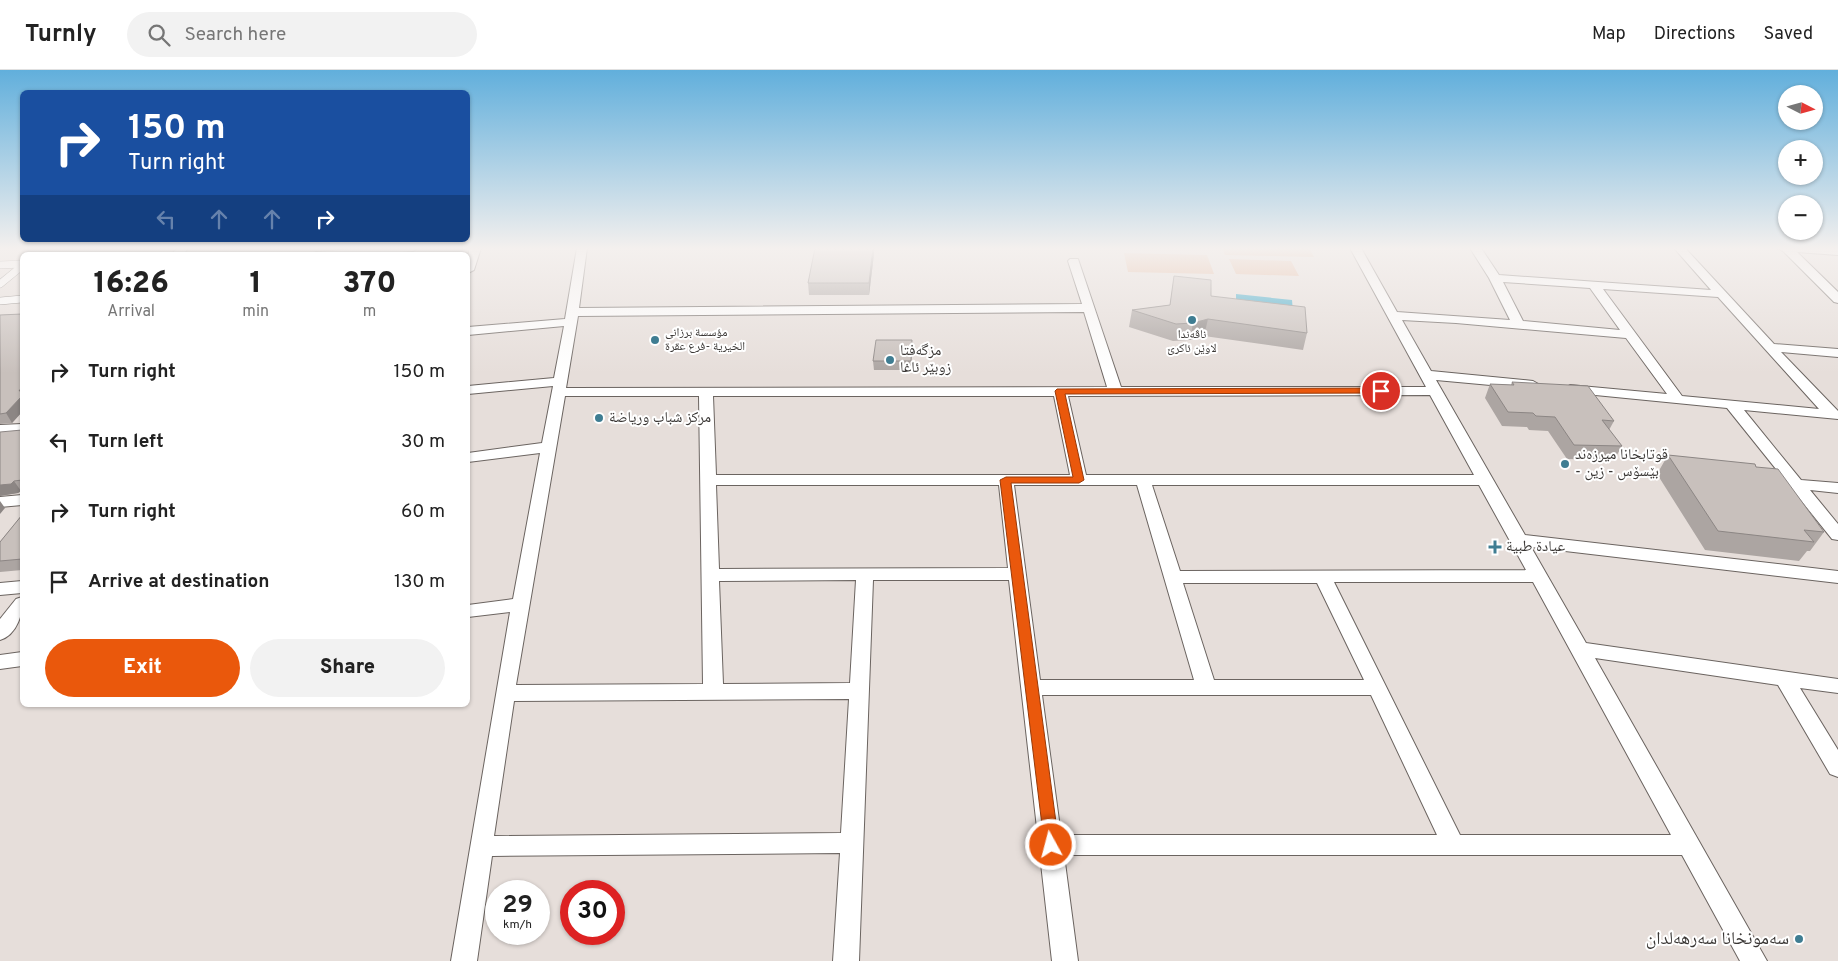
<!DOCTYPE html>
<meta charset="utf-8">
<style>
body{margin:0;font-family:Overpass,"Noto Naskh Arabic",sans-serif;background:#f2f2f2;color:#222;height:100vh;display:flex;flex-direction:column;font-size:19px;white-space:nowrap}
*{box-sizing:border-box;margin:0}
p{font-size:16px;color:#767676}
.icon{flex:none;width:28px;height:28px;fill:none;stroke:currentColor;stroke-width:2;stroke-linecap:round;stroke-linejoin:round}
.map{position:relative;flex:1;overflow:hidden}
.side{position:absolute;left:20px;top:182px;width:450px;height:455px;display:flex;flex-direction:column;background:#fff;border-radius:8px;box-shadow:0 1px 4px #0004}
.side>*{flex:none}
.top-card{position:absolute;left:20px;top:20px;width:450px;height:152px;border-radius:8px;box-shadow:0 1px 4px #0004;background:#1a4fa0;color:#fff;overflow:hidden}
.needle{width:32px;rotate:96deg}
.buttons{position:absolute;left:1778px;top:15px;display:grid;gap:10px}
.buttons a{display:grid;place-items:center;width:45px;height:45px;border-radius:50%;background:#fff;box-shadow:0 1px 4px #0004;font-size:25px}
.speed{position:absolute;left:485px;top:810px;display:flex;gap:10px;font-size:25px;font-weight:700;text-align:center}
.speed>*{display:grid;place-content:center;width:65px;height:65px;border-radius:50%;background:#fff;box-shadow:0 1px 4px #0004;line-height:1}
.speed small{font-size:12px;font-weight:400}
.speed .limit{border:8px solid #d22;background:#fff;color:#111}
.pin{position:absolute;display:grid;place-items:center;width:42px;height:42px;color:#fff;margin:-21px;border:2px solid #fff;border-radius:50%;box-shadow:0 1px 5px #0007}
.me{position:absolute;width:55px;margin:-28px;rotate:353deg;stroke-linejoin:round;filter:drop-shadow(0 0 4px #0008)}
.turn{display:flex;align-items:center;gap:18px;height:105px;padding:0 25px;font-size:22px}
.turn .icon{width:65px;height:65px;stroke-width:2.5}
.turn b{display:block;font-size:35px;line-height:42px}
.lanes{display:flex;align-items:center;height:48px;padding:0 25px;background:#0003;justify-content:center;gap:25px;direction:ltr}
.lanes .off{opacity:.35}
.eta{display:flex;justify-content:space-evenly;align-items:center;height:85px;text-align:center}
.eta b{font-size:30px;font-weight:800;line-height:35px}
.primary-button{display:flex;gap:10px;margin-top:auto;padding:10px 25px}
.primary-button a{flex:1;height:58px;border-radius:30px;background:#ea580c;color:#fff;font-size:20px;font-weight:800;line-height:58px;text-align:center}
.primary-button a+a{background:#f2f2f2;color:#222}
ul{padding:0;list-style:none}
li{display:flex;align-items:center;gap:15px;height:70px;padding:0 25px}
li div{flex:1}
li b{display:block;font-size:19px}
li em{font-style:normal}
header{display:flex;align-items:center;gap:30px;box-sizing:border-box;height:70px;padding:0 25px;background:#fff;border-bottom:1px solid #e0e0e0}
header strong{font-size:24px}
nav{display:flex;gap:28px;margin-inline-start:auto;font-size:18px}
.search{width:350px;height:45px;background:#f2f2f2;display:flex;align-items:center;gap:12px;box-sizing:border-box;padding:0 18px;border-radius:28px;color:#767676;font-size:19px}
.map>svg:first-child{display:block}
.green{fill:#e5b192}
.water{fill:#36a7c9}
.lines{fill:none;stroke-linecap:round;stroke-linejoin:round}
.lane-casing{stroke:#6b6460;stroke-width:8}
.street-casing{stroke:#6b6460;stroke-width:2}
.lane{stroke:#fff;stroke-width:7}
.street{fill:#fff;fill-rule:evenodd}
.wall{fill:#aca5a2}
.shaded-wall{fill:#8c8684}
.building{fill:#c8c0bc;stroke:#8c8684}
.route{fill:#ea580c;stroke:#983908}
.poi-dot{fill:#3f7d92;stroke:#fff;stroke-width:2}
.labels{text-anchor:middle;dominant-baseline:central;stroke-width:4;stroke-linejoin:round;paint-order:stroke}
.far-poi-label{font-size:12px;fill:#393634;stroke:#fff;text-anchor:start}
.poi-label{font-size:15px;fill:#393634;stroke:#fff;text-anchor:start}
.near-poi-label{font-size:18px;fill:#393634;stroke:#fff;text-anchor:end}
</style>
<header>
<strong>Turnly</strong>
<div class="search"><svg class="icon" aria-label="search" viewBox="0 0 24 24"><circle cx="10" cy="10" r="6"/><path d="M15 15l6 6"/></svg>Search here</div>
<nav><a>Map</a><a>Directions</a><a>Saved</a></nav>
</header>
<div class="map">
<svg width="1838" height="891" viewBox="0 0 1838 891">
<rect width="100%" height="100%" fill="#e6deda"/>
<g class="green">
<polygon points="1222,178 1309,178 1314,187 1225,185"/>
<polygon points="1124,183 1207,185 1214,204 1128,202"/>
<polygon points="1229,189 1291,191 1299,206 1236,204"/>
</g>
<polygon class="water" points="1236,224 1292,230 1293,242 1236,237"/>
<g class="lines">
<g class="lane-casing">
<g id="lane">
<polyline points="0,195 22,194"/>
<polyline points="0,214 22,196"/>
<polyline points="0,231 22,229"/>
</g>
</g>
<g class="street-casing">
<g id="street">
<polygon points="177,178 188,178 183,185 171,185"/>
<polygon points="365,178 418,178 413,181 362,185 310,185 316,182"/>
<polygon points="470,178 481,178 474,200 468,203 468,186"/>
<path d="M577,178H587L579,238L1082,234L1068,191L1070,189H1078L1121,317H1426L1350,178H1361L1397,242L1510,250L1489,208L1470,178H1481L1499,205L1711,220L1674,178H1685L1774,274L1838,279V287L1781,282L1838,341V349L1744,340L1801,410L1838,413V423L1810,420L1838,454V470L1832,469L1727,338L1565,322L1563,319L1570,315L1667,324L1626,268L1456,253L1402,250L1431,301L1533,311L1540,315L1533,319L1436,310L1525,465L1838,501V513L1531,477L1586,573L1838,609V623L1800,618L1838,680V707L1830,704L1778,615L1595,588L1767,891H1740L1682,785H1064L1078,891H1052L1009,510H873L859,891H833L840,783L492,786L477,891H451L510,542L468,547V535L513,529L540,383L468,392V383L542,373L553,316L468,324V316L554,308L564,256L468,265V257L565,249ZM1503,212L1590,218L1620,260L1523,251ZM1603,219L1718,227L1819,339L1682,326ZM1084,242L1107,317L566,318L578,246ZM1430,325L1474,405H1086L1068,326ZM565,326H699L703,614L516,615ZM713,326H1054L1070,405H716ZM716,415H999L1008,498L719,499ZM1014,415H1137L1194,610H1040ZM1152,415H1479L1526,500L1180,501ZM856,510L850,613L723,614L719,511ZM1334,512H1533L1671,765H1460ZM1183,513H1317L1364,610H1214ZM1042,625H1371L1437,765H1061ZM849,629L841,763L494,766L514,631Z"/>
<polygon points="1777,178 1838,179 1838,185 1797,182 1838,222 1838,233 1834,232 1783,181"/>
<polygon points="22,354 22,362 0,363 0,355"/>
<polygon points="22,425 22,435 0,437 0,427"/>
<polygon points="22,511 22,523 0,525 0,513"/>
<path d="M22,527C24,542 17,565 0,570V549L16,529Z"/>
<polygon points="22,582 22,596 0,599 0,585"/>
</g>
</g>
<use href="#lane" class="lane"/>
<use href="#street" class="street"/>
</g>
<g class="wall">
<polygon points="815,178 874,178 874,184 869,225 809,225 808,213"/>
<polygon points="1174,206 1211,226 1307,263 1303,280 1204,266 1190,270 1173,271 1129,257 1132,240 1170,235"/>
<polygon points="22,244 22,342 12,353 0,354 0,245"/>
<polygon points="912,270 911,300 874,300 873,291"/>
<polygon points="1512,312 1614,351 1609,360 1622,376 1614,390 1567,389 1548,361 1529,360 1527,357 1502,356 1485,328 1490,314 1511,315"/>
<polygon points="22,360 22,420 21,421 18,423 0,426"/>
<polygon points="1668,385 1756,397 1824,462 1810,481 1807,481 1799,491 1705,480 1657,404"/>
<polygon points="22,445 22,500 0,502 0,472"/>
</g>
<g class="shaded-wall">
<polygon points="873,178 874,178 874,184 869,225 869,213"/>
<polygon points="1208,249 1204,266 1190,270 1193,253"/>
<polygon points="22,317 22,342 12,353 6,343 19,321"/>
<polygon points="14,411 21,421 18,423 0,426 0,415"/>
<polygon points="0,431 5,438 0,444"/>
</g>
<g class="building">
<polygon points="815,178 873,178 869,213 808,213"/>
<polygon points="1174,206 1211,210 1211,226 1305,237 1307,263 1208,249 1193,253 1176,254 1132,240 1170,235"/>
<polygon points="22,244 22,317 19,321 22,320 22,326 6,343 0,344 0,245"/>
<polygon points="876,270 912,270 911,291 873,291"/>
<polygon points="1512,312 1588,316 1614,351 1602,350 1622,376 1574,375 1555,347 1536,346 1533,343 1508,342 1490,314 1514,315"/>
<polygon points="22,360 22,410 14,411 11,414 0,415 0,362"/>
<polygon points="1668,385 1755,394 1756,397 1778,399 1824,462 1804,460 1814,472 1718,461"/>
<polygon points="22,445 22,489 0,491 0,472"/>
</g>
<linearGradient id="sky" x2="0" y2="1"><stop stop-color="#61afdc"/><stop offset="0.59" stop-color="#f4f0ee"/><stop offset="1" stop-color="#f4f0ee" stop-opacity="0"/></linearGradient>
<rect width="1838" height="303" fill="url(#sky)"/>
<polygon class="route" points="1381,318 1385,319 1385,323 1065,324 1084,410 1079,413 1011,413 1059,775 1056,780 1051,782 1045,780 1000,410 1006,407 1073,407 1055,321 1057,319"/>
<g class="poi-dot">
<circle cx="1192" cy="250" r="5"/>
<circle cx="655" cy="270" r="5"/>
<circle cx="890" cy="290" r="5"/>
<circle cx="599" cy="348" r="5"/>
<circle cx="1565" cy="394" r="5"/>
<path d="M1492.5 469.5h5v5h5v5h-5v5h-5v-5h-5v-5h5z"/>
<circle cx="1799" cy="869" r="5"/>
</g>
<g class="labels">
<g class="far-poi-label">
<text x="665" y="263">مؤسسة برزانى<tspan x="665" dy="14">الخيرية -فرع عقرة</tspan></text>
<text x="1192" y="265" text-anchor="middle">ناڤەندا<tspan x="1192" dy="14">لاوێن ئاکرێ</tspan></text>
</g>
<g class="poi-label">
<text x="900" y="281">مزگەفتا<tspan x="900" dy="17">زوبێر ئاغا</tspan></text>
<text x="609" y="348">مركز شباب ورياضة</text>
<text x="1575" y="385">قوتابخانا میرزەند<tspan x="1575" dy="17">- بێسۆس - زین</tspan></text>
<text x="1506" y="477">عيادة طبية</text>
</g>
<g class="near-poi-label">
<text x="1789" y="869">سەمونخانا سەرهەلدان</text>
</g>
</g>
</svg>
<div class="buttons">
<a><svg class="needle" viewBox="-14 -14 28 28"><path d="M0-13l5 13h-10z" fill="#e53935"/><path d="M0 13l5-13h-10z" fill="#767676"/></svg></a>
<a>+</a>
<a>−</a>
</div>
<div class="speed"><div>29<small>km/h</small></div><div class="limit">30</div></div>
<div class="pin" style="left:1381px;top:321px;background:#d93025"><svg class="icon" aria-label="arrive" viewBox="0 0 24 24"><path d="M6 21V4h12l-3 4 3 4H6"/></svg></div>
<svg class="me" style="left:1051px;top:775px" viewBox="-20 -20 40 40"><circle r="17" fill="#ea580c" stroke="#fff" stroke-width="3"/><path d="M0-11L8 9 0 5-8 9z" fill="#fff"/></svg>
<div class="top-card">
<div class="turn"><svg class="icon" aria-label="right" viewBox="0 0 24 24"><path d="M7 20v-9h11M14 6l5 5-5 5"/></svg><div><b>150 m</b>Turn right</div></div>
<div class="lanes"><svg class="icon off" aria-label="left" viewBox="0 0 24 24"><path d="M17 20v-9H6M10 6l-5 5 5 5"/></svg><svg class="icon off" aria-label="ahead" viewBox="0 0 24 24"><path d="M12 20V5M6 11l6-6 6 6"/></svg><svg class="icon off" aria-label="ahead" viewBox="0 0 24 24"><path d="M12 20V5M6 11l6-6 6 6"/></svg><svg class="icon" aria-label="right" viewBox="0 0 24 24"><path d="M7 20v-9h11M14 6l5 5-5 5"/></svg></div>
</div>
<section class="side">
<div class="eta">
<div><b>16:26</b><p>Arrival</p></div>
<div><b>1</b><p>min</p></div>
<div><b>370</b><p>m</p></div>
</div>
<ul>
<li><svg class="icon" aria-label="right" viewBox="0 0 24 24"><path d="M7 20v-9h11M14 6l5 5-5 5"/></svg><div><b>Turn right</b></div><em>150 m</em></li>
<li><svg class="icon" aria-label="left" viewBox="0 0 24 24"><path d="M17 20v-9H6M10 6l-5 5 5 5"/></svg><div><b>Turn left</b></div><em>30 m</em></li>
<li><svg class="icon" aria-label="right" viewBox="0 0 24 24"><path d="M7 20v-9h11M14 6l5 5-5 5"/></svg><div><b>Turn right</b></div><em>60 m</em></li>
<li><svg class="icon" aria-label="arrive" viewBox="0 0 24 24"><path d="M6 21V4h12l-3 4 3 4H6"/></svg><div><b>Arrive at destination</b></div><em>130 m</em></li>
</ul>
<div class="primary-button"><a>Exit</a><a>Share</a></div>
</section>
</div>
